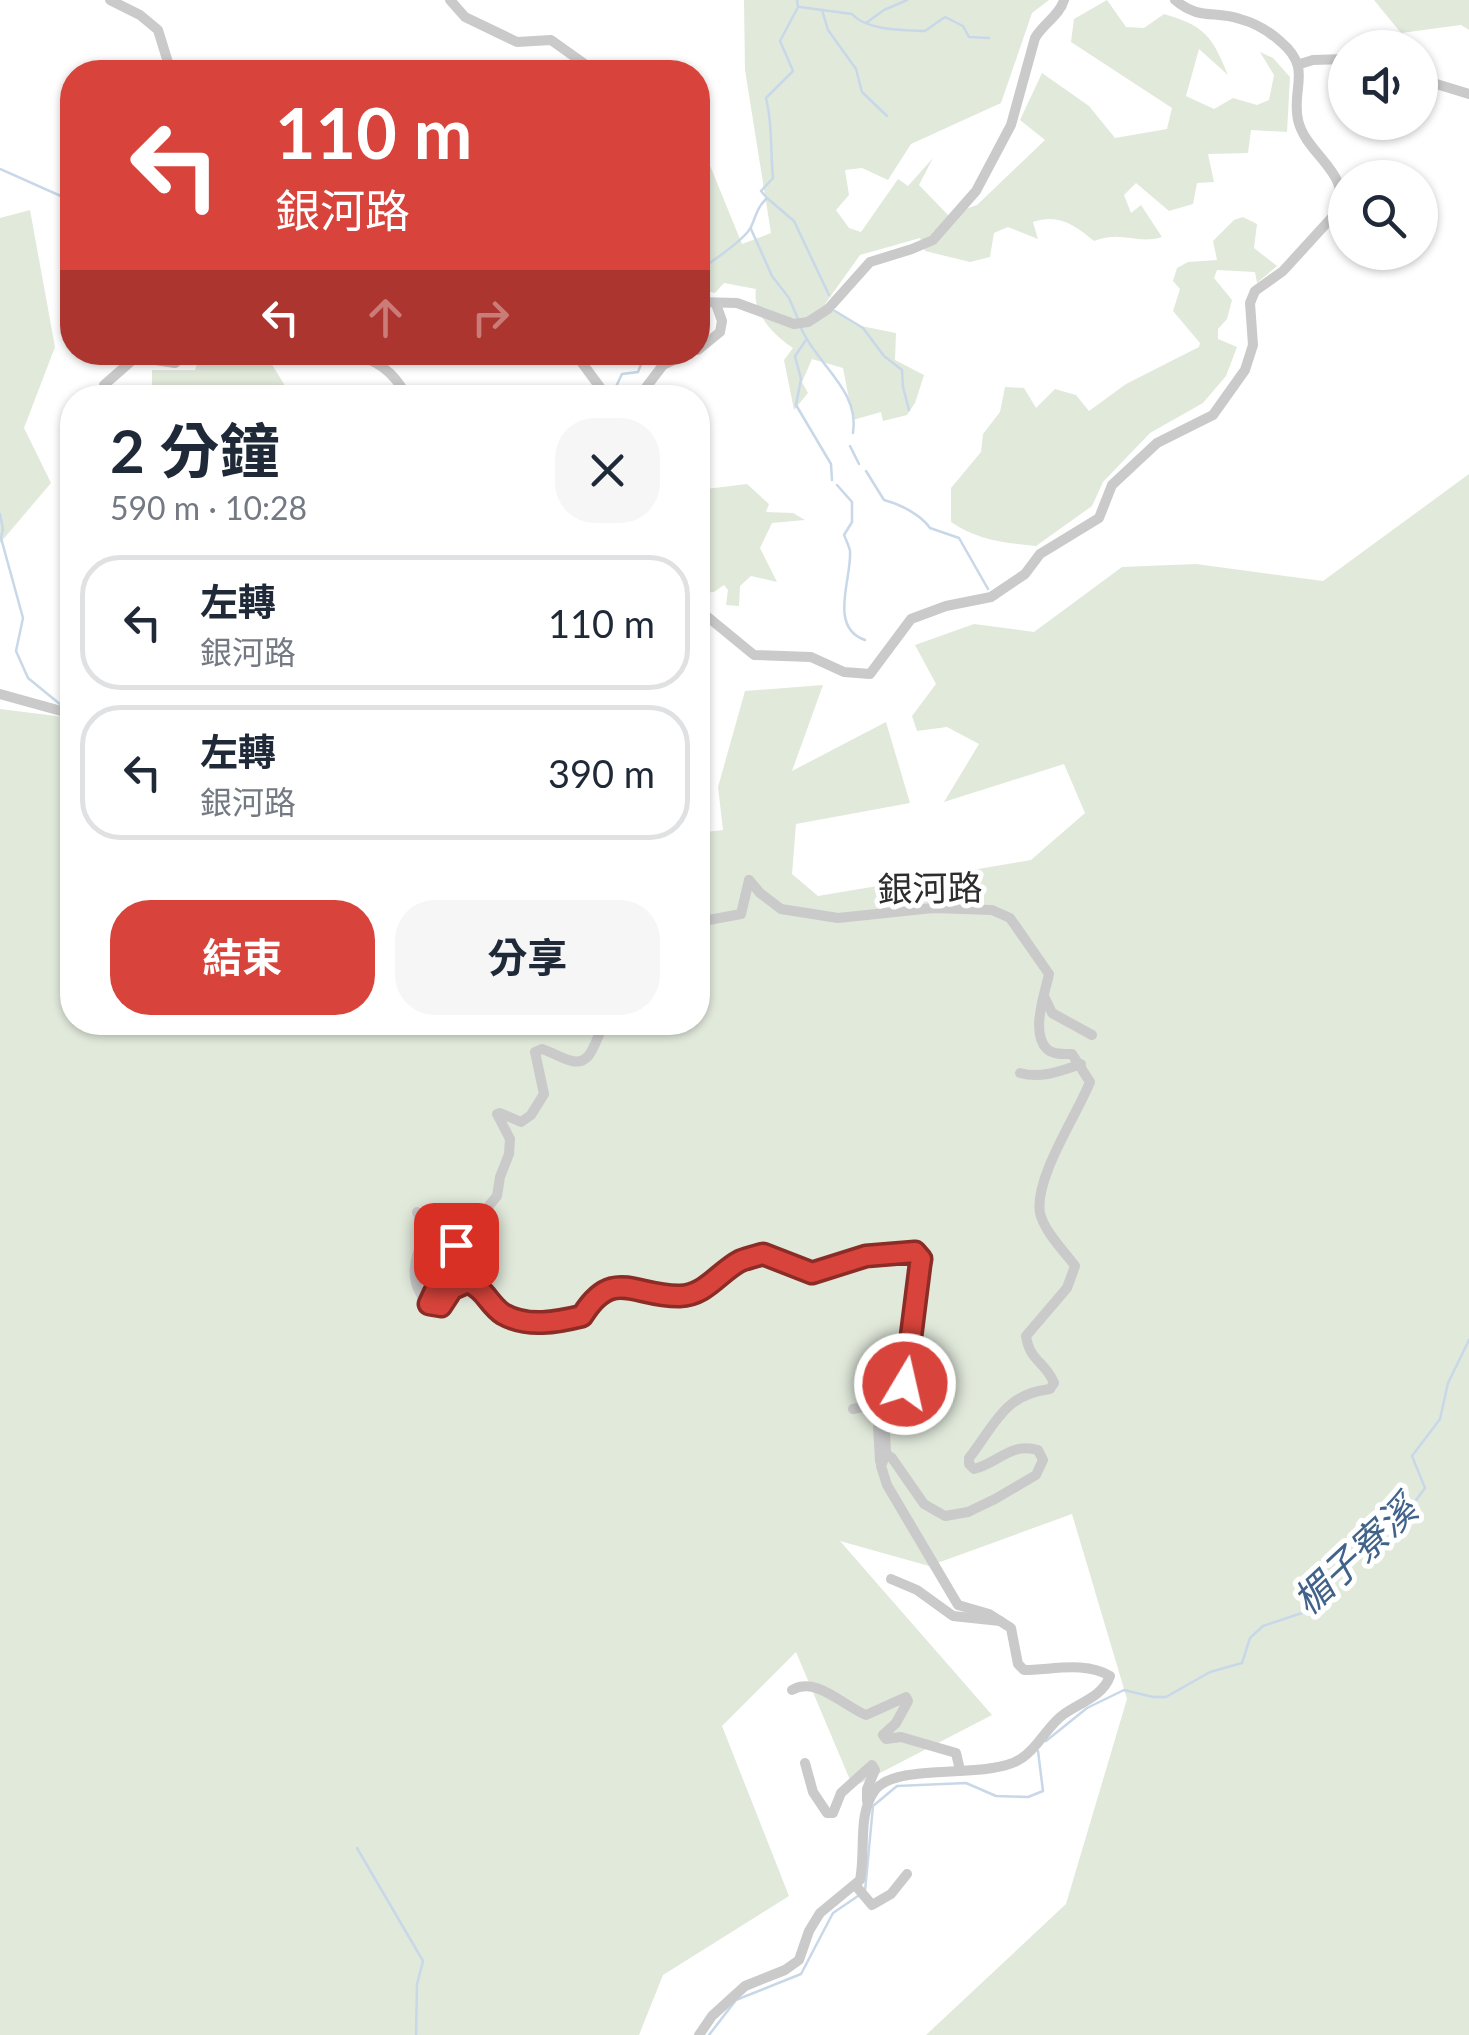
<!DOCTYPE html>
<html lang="zh-TW">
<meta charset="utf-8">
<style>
body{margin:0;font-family:Lato,"Noto Sans TC",sans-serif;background:#f6f6f7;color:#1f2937;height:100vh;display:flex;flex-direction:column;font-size:38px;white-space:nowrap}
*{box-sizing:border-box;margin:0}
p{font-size:32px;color:#747a83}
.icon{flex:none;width:55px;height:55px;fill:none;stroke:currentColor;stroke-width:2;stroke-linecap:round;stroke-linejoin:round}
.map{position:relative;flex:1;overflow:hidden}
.side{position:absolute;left:60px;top:385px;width:650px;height:650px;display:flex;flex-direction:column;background:#fff;border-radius:40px;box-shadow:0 2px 8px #0004}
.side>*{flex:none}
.guide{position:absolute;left:60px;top:60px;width:650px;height:305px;border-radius:40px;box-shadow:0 2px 8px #0004;background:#d8443b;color:#fff;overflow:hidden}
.fabs{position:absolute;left:1328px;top:30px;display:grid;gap:20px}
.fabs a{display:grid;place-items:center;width:110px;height:110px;border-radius:50%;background:#fff;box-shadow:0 2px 8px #0004;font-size:50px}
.pin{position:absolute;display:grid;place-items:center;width:85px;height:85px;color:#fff;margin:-42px;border-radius:20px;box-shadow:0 5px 15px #0006}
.me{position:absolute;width:110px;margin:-55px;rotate:9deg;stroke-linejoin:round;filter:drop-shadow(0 0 8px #0008)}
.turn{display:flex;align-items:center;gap:35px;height:210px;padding:0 50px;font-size:45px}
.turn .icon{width:130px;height:130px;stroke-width:2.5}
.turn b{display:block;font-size:70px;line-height:85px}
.lanes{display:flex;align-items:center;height:95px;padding:0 50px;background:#0003;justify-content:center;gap:50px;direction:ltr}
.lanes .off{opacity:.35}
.round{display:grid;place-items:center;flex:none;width:105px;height:105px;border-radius:40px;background:#f6f6f7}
.headline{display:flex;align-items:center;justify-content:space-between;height:170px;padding:0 50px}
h1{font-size:60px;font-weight:700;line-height:75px}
.primary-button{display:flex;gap:20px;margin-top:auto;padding:20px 50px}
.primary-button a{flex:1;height:115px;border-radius:40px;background:#d8443b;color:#fff;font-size:40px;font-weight:700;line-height:115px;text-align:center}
.primary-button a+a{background:#f6f6f7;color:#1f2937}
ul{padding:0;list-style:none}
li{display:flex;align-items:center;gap:30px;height:135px;margin:0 20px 15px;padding:0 30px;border:5px solid #e0e1e3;border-radius:40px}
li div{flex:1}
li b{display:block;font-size:38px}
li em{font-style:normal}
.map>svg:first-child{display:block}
.green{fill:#e1e9db}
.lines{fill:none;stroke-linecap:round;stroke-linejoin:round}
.stream{stroke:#c8d8e8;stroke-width:2.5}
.street{stroke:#cacaca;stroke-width:10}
.route-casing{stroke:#8c2c26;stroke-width:25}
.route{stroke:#d8443b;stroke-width:18}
.labels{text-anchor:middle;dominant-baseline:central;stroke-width:10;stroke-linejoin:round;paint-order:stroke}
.street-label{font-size:35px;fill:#2d2d2d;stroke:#fff}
.water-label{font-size:38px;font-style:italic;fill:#416389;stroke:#fff}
</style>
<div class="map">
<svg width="1469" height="2035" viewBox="0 0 1469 2035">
<rect width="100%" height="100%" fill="#fff"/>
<g class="green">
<path d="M744,0H1049L1032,13L1001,103L911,144L888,180L862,168L845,170L849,195L836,210L849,228L861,232L898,179L908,186L933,158L919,185L948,215L977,205L1045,140L1020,120L1042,73L1089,106L1115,138L1167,129L1172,108L1071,42L1074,19L1107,0L1126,27L1144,28L1164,14C1205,26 1212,36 1228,75L1199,49L1186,96L1214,109L1233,98L1257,105L1269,100L1274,75L1260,52L1273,58L1290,77L1287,132L1251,130L1248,153L1208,154L1214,182L1197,183L1193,204L1169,211L1136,183L1124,195L1131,213L1141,205L1162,237C1135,245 1123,230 1094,241C1075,225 1058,213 1033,222L1038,239L1008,227L994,233L990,257L970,262L925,251L920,238L860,255L825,304L856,325L896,333L895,360L924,375L915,403L907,415L883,421L881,412L853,420L843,368L812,359L802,382L808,393L794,410L784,360L793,348C774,335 752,314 756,289L724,283L715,293L698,289V136L742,244L771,233L745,70Z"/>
<polygon points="1374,0 1469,0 1469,30 1461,25 1401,33"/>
<polygon points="30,210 55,347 24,428 51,483 0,543 0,218"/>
<path d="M1243,217L1257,224L1254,248L1277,266L1257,283L1255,272L1217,270L1214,278L1232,300L1227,319L1218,329V339L1237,347L1226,376L1203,403L1150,433L1103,482L1092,506L1036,546C1005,543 977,540 951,522V488L981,452L983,434L1000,412L1005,387L1024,388L1036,408L1055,389L1076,395L1089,411L1126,384L1199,347L1200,343L1173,311L1180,289L1173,281L1177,268L1188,262L1217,260L1213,241L1234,220Z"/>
<polygon points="201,353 265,353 290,394 288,398 152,397 152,370 195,370"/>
<polygon points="1469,474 1469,2035 926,2035 1066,1904 1127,1699 1072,1514 929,1566 840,1541 992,1715 853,1787 796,1652 722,1726 789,1896 663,1975 639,2035 0,2035 0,709 72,718 72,1022 698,1022 698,833 723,830 718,787 745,691 823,685 792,771 886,722 910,803 796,824 792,874 818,896 1031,860 1085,813 1064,764 944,802 979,744 947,727 917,731 912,716 936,684 915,645 974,624 1034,632 1122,567 1196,564 1323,581"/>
<polygon points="747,484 769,504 766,512 793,513 805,520 772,523 760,548 777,582 751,576 740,586 739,606 726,605 728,590 724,585 714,592 698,593 698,490"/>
</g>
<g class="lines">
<g class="stream">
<path d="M800,7L852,14C867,31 904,30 925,31L945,17L963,26L969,37L989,38"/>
<polyline points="822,10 828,30 856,69 862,92 887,116"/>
<polyline points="866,23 884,10 907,0"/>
<polyline points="0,169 72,201"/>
<polyline points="767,198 794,221 829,295"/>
<polyline points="751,229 772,276 789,298 798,319"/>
<path d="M698,271C711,262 745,240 751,227C757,214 756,209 767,198L761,191L773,178C770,150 773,126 766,98L793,71L780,41L798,7L797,0"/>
<polyline points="835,311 863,328 884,356 902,370 903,387 909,410"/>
<path d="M801,328C817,365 860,390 853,433"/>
<polyline points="806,340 795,356 801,379 796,405 831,464 832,480"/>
<polyline points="613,393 622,374 638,372 646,352"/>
<polyline points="850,446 859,464"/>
<path d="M866,471L884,500C900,504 921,515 930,528L959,538L988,589"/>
<path d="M837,485L852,502V522L844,535C845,537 850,549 850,551C852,579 828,627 865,640"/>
<polyline points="0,514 3,529 1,538 23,618 16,651 28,678 61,705"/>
<polyline points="1046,1741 1087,1708 1124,1690 1153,1697 1166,1697 1210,1672 1242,1663 1250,1638 1263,1626 1302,1613 1348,1562 1408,1511 1425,1488 1412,1456 1440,1419 1448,1383 1469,1340"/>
<polyline points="357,1848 423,1961 417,1984 416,2035"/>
<polyline points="865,1891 873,1806 897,1786 966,1783 996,1796 1028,1797 1043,1791 1038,1751"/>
<polyline points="709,2035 736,2000 801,1974 833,1913 858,1896"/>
</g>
<g class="street">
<polyline points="110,0 140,15 158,30 171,72"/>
<polyline points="450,0 465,17 517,42 551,40 596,72"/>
<polyline points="1300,64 1313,60 1345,59"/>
<polyline points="1420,79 1469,94"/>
<path d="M698,302L737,303L794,324L808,322L828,309L870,262L912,249L933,240L976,191L1011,125L1035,38C1043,24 1060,15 1064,0"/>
<polyline points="698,350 720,332 722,321 716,304"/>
<path d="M347,352C377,360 393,370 408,398"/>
<polyline points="574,352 608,398"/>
<polyline points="109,398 104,385 136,357 175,363 188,352"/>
<polyline points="638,398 663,365 691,352"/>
<path d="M72,517C66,533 62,548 72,563"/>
<path d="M698,609L754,655L811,657L844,672L870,674L911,619L946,606L991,597L1025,574L1040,554L1099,518L1112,485L1157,443L1213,415L1245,370L1253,345L1250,303L1255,291L1283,271L1335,214C1357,175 1306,156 1298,120C1291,88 1313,69 1281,42C1270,32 1255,23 1240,19C1214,10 1200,21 1175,0"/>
<polyline points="0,694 72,714"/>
<path d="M749,880L760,893L781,909L838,918L933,908L992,910L1010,918L1049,974C1045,993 1030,1033 1047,1049C1053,1055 1064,1054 1072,1054L1090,1082C1077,1115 1034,1178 1040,1213C1044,1231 1064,1251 1075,1266L1067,1288L1026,1336C1030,1362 1045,1361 1054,1383L1050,1389C1004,1394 995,1425 969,1458V1464L974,1469C998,1463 1011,1442 1038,1450L1043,1460L1036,1475L995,1499L968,1512L945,1516L924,1504L892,1458L886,1454"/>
<polyline points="698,922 741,914 749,880"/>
<polyline points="1045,998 1052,1013 1092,1035"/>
<path d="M606,1022C595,1035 594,1066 572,1061C562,1059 552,1052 542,1049L535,1052L544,1094L531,1115L521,1122L500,1113L497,1114L510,1139L509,1154L500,1177L497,1196L456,1245L429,1304L441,1306L452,1289L468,1282C486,1290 489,1304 503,1313C527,1328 558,1322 582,1316C613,1266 634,1296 680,1296C705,1296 719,1272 740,1261C747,1258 756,1256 763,1254L812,1273L867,1256L915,1252L921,1259L912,1350L905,1384L885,1431L886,1454L881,1466L887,1485L958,1605L989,1614L1011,1628L1018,1664L1024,1670C1052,1670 1085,1661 1110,1676C1103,1696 1081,1702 1064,1714C1047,1726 1039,1747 1022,1758C989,1781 898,1761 875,1790C857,1814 866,1852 860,1880L820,1913L809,1931L799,1960L785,1970L745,1986L712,2016L699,2035"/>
<path d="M1020,1073C1041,1079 1061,1071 1081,1064"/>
<path d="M417,1212L426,1231C415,1257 406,1282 429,1304"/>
<polyline points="853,1409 873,1405 877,1407 880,1461"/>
<polyline points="891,1579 917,1590 953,1616 1000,1621"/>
<path d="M792,1690C816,1676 842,1705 866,1715L906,1697L908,1701L896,1723L883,1735L886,1739L901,1737L956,1753L960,1770"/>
<polyline points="805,1763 813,1792 827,1813 833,1813 841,1793 872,1765 875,1770 867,1789 867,1801"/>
<polyline points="856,1886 872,1905 891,1894 907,1874"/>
</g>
</g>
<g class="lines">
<g class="route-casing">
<path id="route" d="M456,1245L429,1304L441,1306L452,1289L468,1282C486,1290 489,1305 503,1314C527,1328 558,1322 582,1316C613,1266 634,1297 680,1296C706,1295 719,1272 740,1261C747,1258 756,1256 763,1254L812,1273L866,1256L915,1252L921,1259L920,1265L905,1384"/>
</g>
<use href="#route" class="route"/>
</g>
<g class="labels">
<g class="street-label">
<text transform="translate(930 887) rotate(-1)">銀河路</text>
</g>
<g class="water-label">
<text transform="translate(1354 1554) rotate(-43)">楣子寮溪</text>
</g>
</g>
</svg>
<div class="fabs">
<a><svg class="icon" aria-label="sound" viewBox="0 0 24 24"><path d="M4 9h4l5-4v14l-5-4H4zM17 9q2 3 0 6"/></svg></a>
<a><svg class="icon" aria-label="search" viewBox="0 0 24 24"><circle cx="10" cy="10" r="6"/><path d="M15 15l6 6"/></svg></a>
</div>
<div class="pin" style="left:456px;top:1245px;background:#d93025"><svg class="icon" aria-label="arrive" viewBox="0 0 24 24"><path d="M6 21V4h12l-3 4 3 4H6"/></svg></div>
<svg class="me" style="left:905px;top:1384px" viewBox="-20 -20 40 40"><circle r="17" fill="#d8443b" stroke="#fff" stroke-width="3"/><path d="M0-11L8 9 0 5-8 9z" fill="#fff"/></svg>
<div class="guide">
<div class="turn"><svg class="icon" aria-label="left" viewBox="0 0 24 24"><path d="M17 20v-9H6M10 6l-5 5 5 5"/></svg><div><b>110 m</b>銀河路</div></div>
<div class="lanes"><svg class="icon" aria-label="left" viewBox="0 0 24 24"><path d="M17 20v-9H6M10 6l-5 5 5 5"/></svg><svg class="icon off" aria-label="ahead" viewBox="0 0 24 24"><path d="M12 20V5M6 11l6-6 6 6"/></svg><svg class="icon off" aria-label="right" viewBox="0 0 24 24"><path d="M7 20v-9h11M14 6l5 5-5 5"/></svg></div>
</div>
<section class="side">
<div class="headline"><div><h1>2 分鐘</h1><p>590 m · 10:28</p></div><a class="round"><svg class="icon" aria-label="close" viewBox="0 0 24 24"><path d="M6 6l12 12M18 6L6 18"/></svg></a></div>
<ul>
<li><svg class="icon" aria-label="left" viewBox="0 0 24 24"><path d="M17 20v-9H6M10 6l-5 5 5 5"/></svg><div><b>左轉</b><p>銀河路</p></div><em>110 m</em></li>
<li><svg class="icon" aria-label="left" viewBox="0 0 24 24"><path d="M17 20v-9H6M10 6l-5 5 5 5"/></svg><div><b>左轉</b><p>銀河路</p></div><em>390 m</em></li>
</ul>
<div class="primary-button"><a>結束</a><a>分享</a></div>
</section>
</div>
